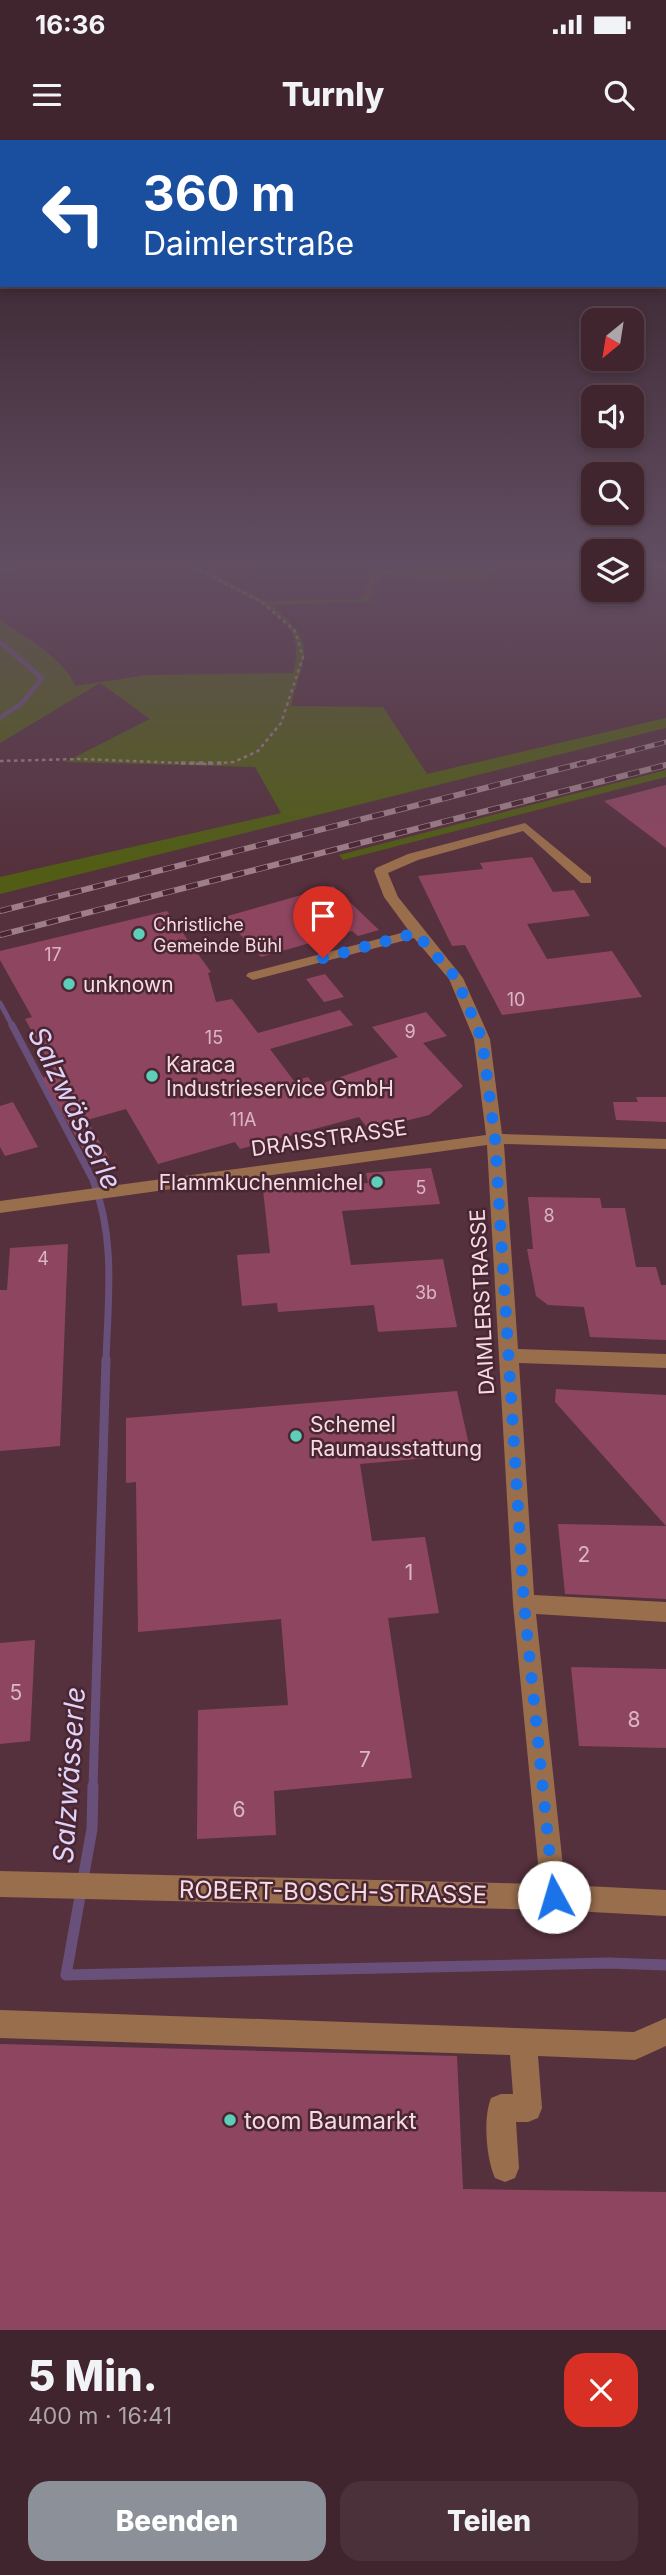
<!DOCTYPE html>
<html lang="de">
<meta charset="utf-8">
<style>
body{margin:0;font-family:Inter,sans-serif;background:#4b313a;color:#f1f3f6;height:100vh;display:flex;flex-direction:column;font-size:26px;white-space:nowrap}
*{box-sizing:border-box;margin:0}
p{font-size:23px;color:#aea5aa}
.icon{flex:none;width:38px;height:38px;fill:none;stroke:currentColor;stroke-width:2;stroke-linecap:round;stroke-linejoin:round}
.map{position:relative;height:2190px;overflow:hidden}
.drawer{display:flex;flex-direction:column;background:#40252e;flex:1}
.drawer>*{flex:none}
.banner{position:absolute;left:0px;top:0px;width:667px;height:147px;box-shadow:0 4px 10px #0003,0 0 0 2px #59424a;background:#1a4fa0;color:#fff;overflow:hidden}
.needle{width:46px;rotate:210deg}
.controls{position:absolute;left:581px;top:168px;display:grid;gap:14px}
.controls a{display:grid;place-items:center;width:63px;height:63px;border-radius:14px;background:#40252e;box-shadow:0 4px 10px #0003,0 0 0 2px #59424a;font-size:35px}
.pin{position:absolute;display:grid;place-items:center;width:60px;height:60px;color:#fff;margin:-72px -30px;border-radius:50% 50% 50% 0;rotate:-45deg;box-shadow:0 0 7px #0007}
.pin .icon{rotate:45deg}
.me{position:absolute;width:77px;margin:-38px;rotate:354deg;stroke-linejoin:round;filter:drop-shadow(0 0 5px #0008)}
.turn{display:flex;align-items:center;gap:24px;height:147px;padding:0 28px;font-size:32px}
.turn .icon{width:91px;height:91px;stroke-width:2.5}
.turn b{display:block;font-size:49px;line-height:60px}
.round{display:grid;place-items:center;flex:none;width:74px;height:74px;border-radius:21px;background:#4b313a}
.head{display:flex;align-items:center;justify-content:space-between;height:119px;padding:0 28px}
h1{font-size:42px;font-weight:800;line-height:52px}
.primary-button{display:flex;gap:14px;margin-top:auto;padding:14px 28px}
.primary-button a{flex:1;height:80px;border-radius:21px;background:#8c9099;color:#fff;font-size:28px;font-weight:800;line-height:80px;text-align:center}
.primary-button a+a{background:#4b313a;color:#f1f3f6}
.status{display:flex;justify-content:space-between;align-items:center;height:49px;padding:0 35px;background:#40252e;direction:ltr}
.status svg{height:19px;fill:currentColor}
header{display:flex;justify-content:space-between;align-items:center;height:91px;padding:0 28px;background:#40252e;font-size:32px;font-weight:800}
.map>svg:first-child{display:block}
.green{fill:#515d15}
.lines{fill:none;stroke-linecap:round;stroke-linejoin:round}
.stream-far4{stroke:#69507b;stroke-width:4.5}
.stream-far3{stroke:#69507b;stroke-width:5}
.stream-far2{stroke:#69507b;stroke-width:7}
.stream-far1{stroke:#69507b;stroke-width:9}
.stream{stroke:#69507b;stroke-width:11}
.building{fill:#8e4660}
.path-far1{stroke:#9b7c86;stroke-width:2.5;stroke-dasharray:3.5 3.5;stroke-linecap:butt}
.path{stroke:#9b7c86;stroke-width:3.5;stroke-dasharray:4.5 4.5;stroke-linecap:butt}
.minor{fill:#996e4d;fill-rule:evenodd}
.rail-far1-casing{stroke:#9e7f89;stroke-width:5}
.rail-casing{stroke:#9e7f89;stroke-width:6}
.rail-far1{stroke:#4a2632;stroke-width:3.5;stroke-dasharray:10;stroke-linecap:butt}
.rail{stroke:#4a2632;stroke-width:4.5;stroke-dasharray:12;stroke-linecap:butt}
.route{stroke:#1a73e8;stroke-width:12;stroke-dasharray:0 21.6}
.poi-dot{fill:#5dceb9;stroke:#4a2632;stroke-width:2.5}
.labels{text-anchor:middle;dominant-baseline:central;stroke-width:5;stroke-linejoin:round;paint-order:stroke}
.far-poi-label{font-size:18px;fill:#f4dce3;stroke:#4a2632;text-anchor:start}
.number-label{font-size:18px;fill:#dab6c2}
.poi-label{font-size:21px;fill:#f4dce3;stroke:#4a2632;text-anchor:start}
.street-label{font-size:21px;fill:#f4dce3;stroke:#4a2632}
.near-number-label{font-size:21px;fill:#dab6c2}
.near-street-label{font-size:24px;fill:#f4dce3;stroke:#4a2632}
.near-poi-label{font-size:24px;fill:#f4dce3;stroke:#4a2632;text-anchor:start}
.near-water-label{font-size:28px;font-style:italic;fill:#dfd3f9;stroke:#4a2632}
</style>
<div class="status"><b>16:36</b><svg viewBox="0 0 49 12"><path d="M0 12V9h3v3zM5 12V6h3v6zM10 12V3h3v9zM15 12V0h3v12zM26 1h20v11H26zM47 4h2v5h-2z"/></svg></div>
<header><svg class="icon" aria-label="menu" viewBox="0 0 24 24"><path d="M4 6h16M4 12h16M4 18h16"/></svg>Turnly<svg class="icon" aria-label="search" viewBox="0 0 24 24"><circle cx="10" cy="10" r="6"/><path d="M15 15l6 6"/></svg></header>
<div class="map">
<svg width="666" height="2190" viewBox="0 0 666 2190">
<rect width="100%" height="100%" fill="#55313d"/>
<g class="green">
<polygon points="0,418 46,418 57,421 0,433"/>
<path d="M170,418H179L266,461L362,459L372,434L378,432L449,418H510L484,442L387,434L379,437L369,462L272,465C319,507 304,512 291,566L383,567L427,634L666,578V588L0,754V737L281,673L255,627L65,622L150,579L100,543L0,603V479C23,497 65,518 75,546L147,535L293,533C297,517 299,500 288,486C269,461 200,433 170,418Z"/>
<polygon points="666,630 666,637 343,720 339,715"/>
</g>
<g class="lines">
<polyline class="stream-far4" points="0,502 42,538 22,563 0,578"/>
<polyline class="stream-far3" points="0,863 13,887"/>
<path class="stream-far2" d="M12,885L93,1040C116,1100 108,1158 106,1221"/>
<polyline class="stream-far1" points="93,1647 106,1219"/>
<g class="stream">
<polyline points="83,1739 92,1689 93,1646"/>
<polyline points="81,1751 66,1835 609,1823 666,1825"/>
</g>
</g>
<g class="building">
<polygon points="666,645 666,708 604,661"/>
<polygon points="532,717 553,752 574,750 590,776 527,784 547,819 612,811 642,857 502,875 465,805 452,806 418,736 483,729 480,723"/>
<polygon points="333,746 379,790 358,796 352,791 261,817 224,777"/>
<polygon points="167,771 211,832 208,833 216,862 232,859 258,893 340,870 353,885 270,909 294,941 308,937 315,946 398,917 372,887 426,872 447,896 423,903 463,946 429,975 369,990 359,977 240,1009 235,1002 158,1024 126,969 87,980 109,1018 91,1023 42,938 56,934 25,879 32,877 0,820 0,811"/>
<polygon points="325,834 344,857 324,862 306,839"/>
<polygon points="636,957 666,957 666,982 616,980 613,962 638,962"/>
<polygon points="13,962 38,1007 5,1016 0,1007 0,966"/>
<polygon points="431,1028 440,1064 342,1071 351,1125 443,1119 457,1187 378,1192 374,1165 278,1172 277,1163 242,1166 237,1115 270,1113 263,1050 368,1043 366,1033"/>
<polygon points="528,1057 600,1058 602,1068 625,1068 636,1127 656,1127 661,1145 666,1145 666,1200 590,1197 584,1167 548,1165 536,1156 527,1109 533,1109"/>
<polygon points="68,1104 60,1306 0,1311 0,1150 7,1150 10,1108"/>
<polygon points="556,1249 666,1255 666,1386 555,1262"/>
<polygon points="457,1251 471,1314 360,1324 372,1401 425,1397 439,1473 388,1478 412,1638 274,1651 276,1695 197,1699 198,1570 288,1565 281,1479 138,1492 136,1342 126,1343 126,1278"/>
<polygon points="558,1384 666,1386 666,1459 565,1454"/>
<polygon points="35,1500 30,1601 0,1604 0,1503"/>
<polygon points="571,1527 666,1529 666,1608 579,1606"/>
<polygon points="0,1904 457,1916 463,2049 666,2052 666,2190 0,2190"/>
</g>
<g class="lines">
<g class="path-far1">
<polyline points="0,430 37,423 149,418"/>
<polyline points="0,621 80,619 208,624 234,622 258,611 281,583 303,517 295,491 262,462 175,418"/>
</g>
<polyline class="path" points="181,623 222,623"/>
<g class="minor">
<polygon points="632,418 666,424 666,430 632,422"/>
<polygon points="525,683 591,737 591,743 581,743 523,691 418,720 388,733 398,757 463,838 490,899 502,994 666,999 666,1009 504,1004 518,1209 666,1214 666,1228 519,1223 534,1455 666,1462 666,1482 536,1474 565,1745 666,1750 666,1776 554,1770 0,1757 0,1731 540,1744 513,1464 487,1005 0,1073 0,1061 486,995 474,899 449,839 414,798 253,840 246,836 248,833 409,791 384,757 374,731 376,728 408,714"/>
<path d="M0,1870L634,1892L666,1878V1906L635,1920L538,1916L542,1968L538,1978L528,1982H516L519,2028L515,2038L505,2042L495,2038C486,2018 483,1978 491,1958L501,1954H513L510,1915L0,1898Z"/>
</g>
<g class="rail-far1-casing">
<polyline id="rail-far1" points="577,625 666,602"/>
</g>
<g class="rail-casing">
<g id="rail">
<polyline points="0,771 583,623"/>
<polyline points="0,795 666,625"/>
</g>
</g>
<use href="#rail-far1" class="rail-far1"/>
<use href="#rail" class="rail"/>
</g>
<linearGradient id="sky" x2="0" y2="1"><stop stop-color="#2f1b22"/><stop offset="0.58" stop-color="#624e62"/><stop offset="1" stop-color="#624e62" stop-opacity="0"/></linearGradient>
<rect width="666" height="725" fill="url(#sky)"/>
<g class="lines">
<polyline class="route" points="323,818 416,793 456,838 482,899 495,999 524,1464 554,1757"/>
</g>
<g class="poi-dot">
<circle cx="139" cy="794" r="7"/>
<circle cx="69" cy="844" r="7"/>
<circle cx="152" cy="936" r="7"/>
<circle cx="377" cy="1042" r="7"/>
<circle cx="296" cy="1296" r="7"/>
<circle cx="230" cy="1980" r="7"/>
</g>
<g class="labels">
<g class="far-poi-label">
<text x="153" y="784">Christliche<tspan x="153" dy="21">Gemeinde Bühl</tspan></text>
</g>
<g class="number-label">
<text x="53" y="814">17</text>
<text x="516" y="859">10</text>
<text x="410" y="891">9</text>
<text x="214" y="897">15</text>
<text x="243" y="979">11A</text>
<text x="421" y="1047">5</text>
<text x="549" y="1075">8</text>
<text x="43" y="1118">4</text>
<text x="426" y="1152">3b</text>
</g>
<g class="poi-label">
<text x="83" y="844">unknown</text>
<text x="166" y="924">Karaca<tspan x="166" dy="24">Industrieservice GmbH</tspan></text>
<text x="363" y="1042" text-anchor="end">Flammkuchenmichel</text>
<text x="310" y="1284">Schemel<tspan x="310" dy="24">Raumausstattung</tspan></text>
</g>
<g class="street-label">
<text transform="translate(329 998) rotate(-8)">DRAISSTRASSE</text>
<text transform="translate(482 1162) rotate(-93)">DAIMLERSTRASSE</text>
</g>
<g class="near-number-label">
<text x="584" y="1414">2</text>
<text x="409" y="1432">1</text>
<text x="16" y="1552">5</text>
<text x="634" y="1579">8</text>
<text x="365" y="1619">7</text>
<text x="239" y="1669">6</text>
</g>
<g class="near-street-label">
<text transform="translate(333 1752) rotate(1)">ROBERT-BOSCH-STRASSE</text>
</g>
<g class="near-poi-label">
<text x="244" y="1980">toom Baumarkt</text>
</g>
<g class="near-water-label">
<text transform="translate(75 968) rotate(64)">Salzwässerle</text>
<text transform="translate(69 1635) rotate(-86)">Salzwässerle</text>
</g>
</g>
</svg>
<div class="controls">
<a><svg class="needle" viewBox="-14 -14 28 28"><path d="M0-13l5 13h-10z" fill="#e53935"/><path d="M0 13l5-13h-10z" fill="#aea5aa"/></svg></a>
<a><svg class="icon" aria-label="sound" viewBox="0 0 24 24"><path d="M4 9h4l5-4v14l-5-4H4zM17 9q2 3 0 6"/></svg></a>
<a><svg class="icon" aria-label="search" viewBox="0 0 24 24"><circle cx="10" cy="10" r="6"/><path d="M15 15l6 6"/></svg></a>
<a><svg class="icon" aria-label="layers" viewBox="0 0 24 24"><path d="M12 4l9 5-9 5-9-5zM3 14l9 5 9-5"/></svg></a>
</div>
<div class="pin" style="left:323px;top:818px;background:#d93025"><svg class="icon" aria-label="arrive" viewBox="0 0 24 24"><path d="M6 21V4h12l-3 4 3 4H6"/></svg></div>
<svg class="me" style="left:554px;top:1757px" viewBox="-20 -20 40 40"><circle r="19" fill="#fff"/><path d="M0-13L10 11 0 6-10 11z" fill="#1a73e8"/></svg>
<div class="banner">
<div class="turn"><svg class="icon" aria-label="left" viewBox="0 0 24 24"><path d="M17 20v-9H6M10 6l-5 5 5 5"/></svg><div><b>360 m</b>Daimlerstraße</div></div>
</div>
</div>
<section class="drawer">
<div class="head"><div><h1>5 Min.</h1><p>400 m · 16:41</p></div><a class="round" style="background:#d93025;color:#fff"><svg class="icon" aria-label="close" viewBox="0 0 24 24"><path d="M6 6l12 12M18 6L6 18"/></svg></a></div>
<div class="primary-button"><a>Beenden</a><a>Teilen</a></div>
</section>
